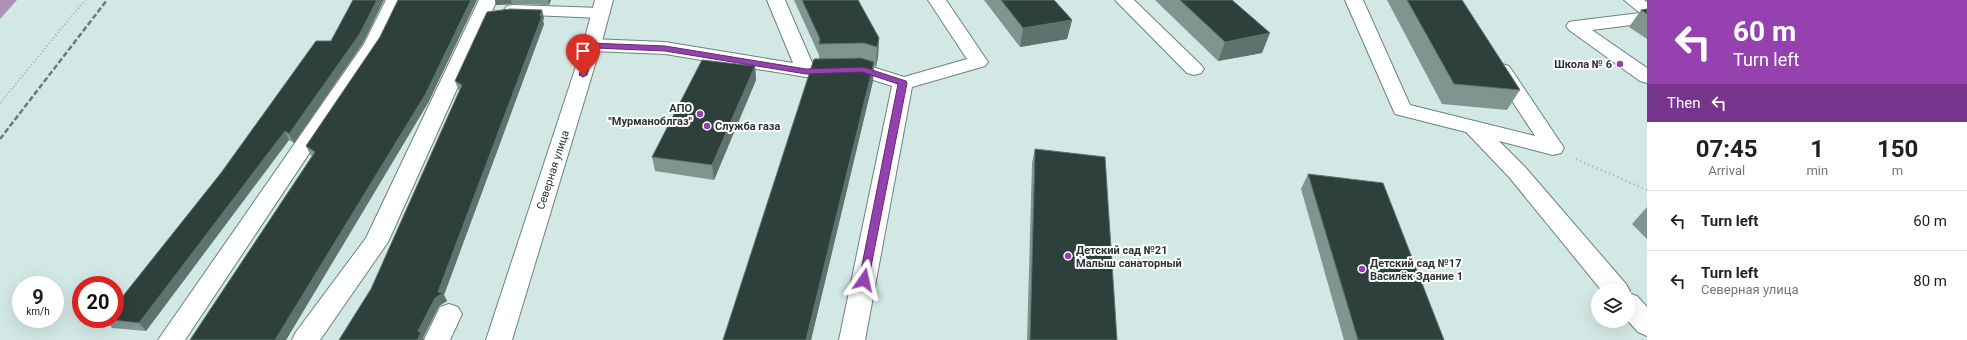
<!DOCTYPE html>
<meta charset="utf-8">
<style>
body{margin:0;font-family:Roboto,sans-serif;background:#f2f2f2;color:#222;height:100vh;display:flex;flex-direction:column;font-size:15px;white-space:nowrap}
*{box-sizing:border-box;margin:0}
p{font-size:13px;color:#767676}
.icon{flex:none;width:22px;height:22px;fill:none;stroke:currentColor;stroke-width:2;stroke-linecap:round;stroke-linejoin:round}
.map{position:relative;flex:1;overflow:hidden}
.details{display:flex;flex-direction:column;background:#fff;width:320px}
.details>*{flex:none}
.banner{background:#9542b0;color:#fff;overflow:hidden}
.fabs{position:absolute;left:1591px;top:284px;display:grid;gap:8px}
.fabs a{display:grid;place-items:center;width:44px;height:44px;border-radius:50%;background:#fff;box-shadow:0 4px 16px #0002;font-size:20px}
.speed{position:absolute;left:12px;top:276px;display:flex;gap:8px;font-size:20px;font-weight:700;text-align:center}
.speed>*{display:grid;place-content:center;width:52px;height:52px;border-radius:50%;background:#fff;box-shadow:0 4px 16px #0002;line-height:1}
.speed small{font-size:10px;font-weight:400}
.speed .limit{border:6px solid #d22;background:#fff;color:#111}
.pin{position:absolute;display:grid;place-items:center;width:34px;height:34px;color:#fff;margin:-41px -17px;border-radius:50% 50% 50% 0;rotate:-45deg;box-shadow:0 0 4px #0007}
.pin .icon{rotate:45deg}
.me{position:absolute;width:44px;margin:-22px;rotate:11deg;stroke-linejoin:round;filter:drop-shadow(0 0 3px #0008)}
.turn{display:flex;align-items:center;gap:14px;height:84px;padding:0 20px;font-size:18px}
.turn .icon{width:52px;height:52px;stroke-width:2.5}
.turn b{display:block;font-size:28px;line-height:34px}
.then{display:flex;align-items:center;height:38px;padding:0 20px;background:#0003;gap:8px;font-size:15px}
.eta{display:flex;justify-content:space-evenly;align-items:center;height:68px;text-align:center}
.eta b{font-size:24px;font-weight:700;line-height:28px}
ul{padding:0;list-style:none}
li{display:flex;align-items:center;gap:12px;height:60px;padding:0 20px;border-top:1px solid #e0e0e0}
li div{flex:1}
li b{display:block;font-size:15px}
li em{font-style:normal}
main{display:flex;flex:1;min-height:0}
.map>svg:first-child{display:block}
.forest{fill:#ad91b7}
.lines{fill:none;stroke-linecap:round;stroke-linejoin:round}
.minor-casing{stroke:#6d827e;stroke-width:2}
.major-casing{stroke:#6d827e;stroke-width:2}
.path-far1{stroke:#9caeab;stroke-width:2;stroke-dasharray:1 2.5;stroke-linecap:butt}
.path{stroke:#9caeab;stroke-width:2.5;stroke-dasharray:1 3.5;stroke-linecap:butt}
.minor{fill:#fff;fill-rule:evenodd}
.major{fill:#fff;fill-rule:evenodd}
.rail{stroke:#6c7a77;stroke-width:2.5;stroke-dasharray:5.5 2.5;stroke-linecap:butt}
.wall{fill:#809490}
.shaded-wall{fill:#5e726e}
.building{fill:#2d403c;stroke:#5e726e}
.route{fill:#9542b0;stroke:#612b72}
.poi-dot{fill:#9542b0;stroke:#fff;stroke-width:1.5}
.labels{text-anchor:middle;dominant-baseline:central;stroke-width:4;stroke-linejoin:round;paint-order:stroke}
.poi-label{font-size:11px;font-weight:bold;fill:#2c3533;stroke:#fff;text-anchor:start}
.street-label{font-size:11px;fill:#2c3533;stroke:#fff}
</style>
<main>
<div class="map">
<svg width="1647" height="340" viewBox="0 0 1647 340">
<rect width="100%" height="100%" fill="#d2e8e4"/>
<polygon class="forest" points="0,0 17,0 0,19"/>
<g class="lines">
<g class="minor-casing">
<g id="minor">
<polygon points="386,0 404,0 382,44 185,340 158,340 364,44"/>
<polygon points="479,0 497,0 388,242 320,340 292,340 296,332 366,238"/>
<polygon points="767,0 785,0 813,65 863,64 904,77 967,59 928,0 946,0 988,62 985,66 912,87 865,340 839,340 892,86 861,76 806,77 665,54 592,51 585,49 583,45 585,41 592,39 665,42 793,63"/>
<polygon points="1115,0 1134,0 1201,65 1204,69 1201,73 1194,75 1187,73"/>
<polygon points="1345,0 1363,0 1410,105 1535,136 1492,70 1495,66 1502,64 1509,66 1564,148 1561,153 1553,155 1499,141 1525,167 1626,284 1630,291 1628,293 1637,296 1647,307 1647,336 1638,332 1628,321 1628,291 1602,291 1509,177 1466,132 1395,114"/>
<polygon points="1624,0 1644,0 1647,2 1647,23 1592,30 1647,68 1647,83 1640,81 1569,30 1566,26 1569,22 1575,21 1640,13"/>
<polygon points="513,5 601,8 607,9 610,13 607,17 601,18 507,14 504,10 507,6"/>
<polygon points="449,304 458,307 462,314 450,340 424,340 440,307"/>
</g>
</g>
<g class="major-casing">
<polygon id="major" points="595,0 613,0 601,45 512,340 486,340 583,45"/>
</g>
<polyline class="path-far1" points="0,103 85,0"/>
<polyline class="path" points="1576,159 1647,190"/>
<use href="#minor" class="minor"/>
<use href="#major" class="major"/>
<polyline class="rail" points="0,139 107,0"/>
</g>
<g class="wall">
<polygon points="353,0 384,0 363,43 294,143 289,140 146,331 112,328 105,319 331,41"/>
<polygon points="398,0 477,0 428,103 286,340 190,340 312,156 310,154 306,146 380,37"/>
<polygon points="495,0 551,0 549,5 512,4 496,5"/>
<polygon points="794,0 858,0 879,38 878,57 876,67 874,66 873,81 811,340 723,340 819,59 819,55"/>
<polygon points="984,0 1054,0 1072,20 1067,39 1020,47"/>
<polygon points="1155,0 1232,0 1262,53 1218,61"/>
<polygon points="1387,0 1462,0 1520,90 1507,110 1442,104"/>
<polygon points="1647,9 1647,39 1629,27 1641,10"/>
<polygon points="544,18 543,21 544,24 444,295 447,301 439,306 423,338 424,340 339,340 371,289 460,90 458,89 455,81"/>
<polygon points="755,66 756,80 714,180 655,171 652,157"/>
<polygon points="1035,149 1117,340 1027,340 1032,163"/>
<polygon points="1308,174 1444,340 1344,340 1301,189"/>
<polygon points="1647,207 1647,239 1632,224"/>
</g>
<g class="shaded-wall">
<polygon points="377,0 384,0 363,43 294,143 289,134"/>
<polygon points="471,0 477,0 428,103 286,340 275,340"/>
<polygon points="495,0 511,0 512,4 496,5"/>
<polygon points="548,0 551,0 549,5"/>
<polygon points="542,10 544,18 543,21 544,24 444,295 447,301 439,306 423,338 424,340 417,340 418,331 438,292"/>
<polygon points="1072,20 1067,39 1020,47 1023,28"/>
<polygon points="1270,33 1262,53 1218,61 1225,42"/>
<polygon points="879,38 878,57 876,67 877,47"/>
<polygon points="874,62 873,81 811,340 806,340"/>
<polygon points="755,66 756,80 714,180 712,165"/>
<polygon points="285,131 289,140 146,331 139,323"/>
</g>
<g class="building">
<polygon points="353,0 377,0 359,35 289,134 285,131 139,323 105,319 115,319 115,306 221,173 316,41 331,41"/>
<polygon points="398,0 471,0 425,95 275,340 190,340 315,152 306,146 380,37"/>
<polygon points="802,0 858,0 879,38 877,47 864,43 819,44 820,39"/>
<polygon points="1001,0 1054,0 1072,20 1023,28"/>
<polygon points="1180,0 1232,0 1270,33 1225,42"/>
<polygon points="1407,0 1462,0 1520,90 1454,84"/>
<polygon points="510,9 542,10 540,16 542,16 438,292 443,293 435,298 418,331 421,333 417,340 339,340 371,289 462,85 455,81 487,12"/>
<polygon points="1647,9 1647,14 1641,10"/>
<polygon points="861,58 874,62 806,340 723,340 814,59"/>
<polygon points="702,60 755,66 712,165 652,157"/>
<polygon points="1035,149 1105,157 1117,340 1030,340"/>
<polygon points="1308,174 1383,183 1444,340 1358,340"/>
</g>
<polygon class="route" points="590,43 665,46 806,69 863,67 906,81 907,83 868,282 864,284 859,280 898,84 862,72 806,74 665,51 596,48 587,75 583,77 579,75"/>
<g class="poi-dot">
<circle cx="1620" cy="64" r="4"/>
<circle cx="700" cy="114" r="4"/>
<circle cx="707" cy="126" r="4"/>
<circle cx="1068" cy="256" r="4"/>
<circle cx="1362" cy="269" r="4"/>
</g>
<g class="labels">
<g class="poi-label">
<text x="1612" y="64" text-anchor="end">Школа № 6</text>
<text x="692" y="108" text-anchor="end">АПО<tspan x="692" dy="13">"Мурманоблгаз"</tspan></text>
<text x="715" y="126">Служба газа</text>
<text x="1076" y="250">Детский сад №21<tspan x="1076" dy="13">Малыш санаторный</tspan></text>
<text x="1370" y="263">Детский сад №17<tspan x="1370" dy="13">Василёк Здание 1</tspan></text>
</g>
<g class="street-label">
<text transform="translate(553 170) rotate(-72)">Северная улица</text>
</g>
</g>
</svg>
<div class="fabs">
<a><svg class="icon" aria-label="layers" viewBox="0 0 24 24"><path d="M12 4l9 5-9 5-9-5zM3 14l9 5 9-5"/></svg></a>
</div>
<div class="speed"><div>9<small>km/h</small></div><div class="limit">20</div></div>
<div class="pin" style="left:583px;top:75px;background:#d93025"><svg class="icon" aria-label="arrive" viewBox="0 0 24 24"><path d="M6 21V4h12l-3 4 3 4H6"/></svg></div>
<svg class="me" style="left:864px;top:280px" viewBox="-20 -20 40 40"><path d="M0-17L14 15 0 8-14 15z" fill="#9542b0" stroke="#fff" stroke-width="4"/></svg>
</div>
<section class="details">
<div class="banner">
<div class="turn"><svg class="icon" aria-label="left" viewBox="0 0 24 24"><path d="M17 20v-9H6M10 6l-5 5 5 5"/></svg><div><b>60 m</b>Turn left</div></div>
<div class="then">Then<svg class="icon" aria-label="left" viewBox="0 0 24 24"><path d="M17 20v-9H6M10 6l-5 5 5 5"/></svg></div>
</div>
<div class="eta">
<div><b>07:45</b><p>Arrival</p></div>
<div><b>1</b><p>min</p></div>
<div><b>150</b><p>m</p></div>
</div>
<ul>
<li><svg class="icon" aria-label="left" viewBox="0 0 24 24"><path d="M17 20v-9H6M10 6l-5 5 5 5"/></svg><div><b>Turn left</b></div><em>60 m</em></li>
<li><svg class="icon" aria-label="left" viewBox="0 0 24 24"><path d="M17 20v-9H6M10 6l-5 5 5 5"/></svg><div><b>Turn left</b><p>Северная улица</p></div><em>80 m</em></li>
</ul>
</section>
</main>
